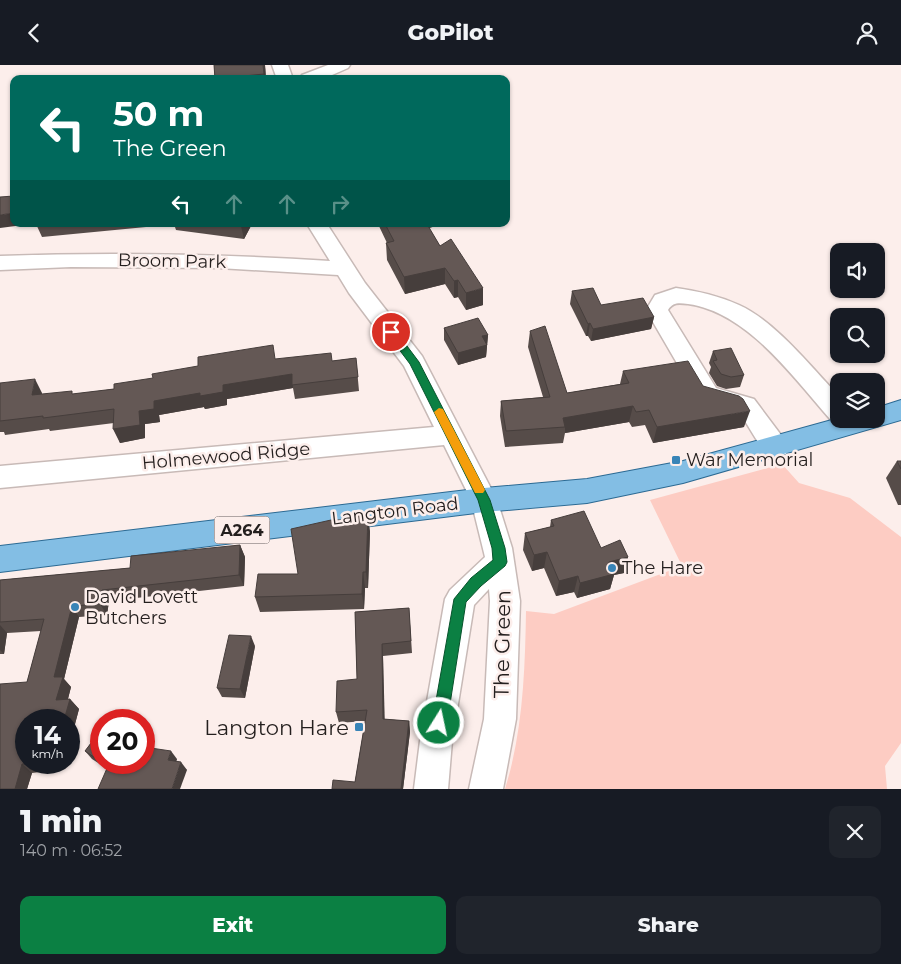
<!DOCTYPE html>
<meta charset="utf-8">
<style>
body{margin:0;font-family:Montserrat,sans-serif;background:#20242c;color:#f1f3f6;height:100vh;display:flex;flex-direction:column;font-size:19px;white-space:nowrap}
*{box-sizing:border-box;margin:0}
p{font-size:16px;color:#9ea1a6}
.icon{flex:none;width:28px;height:28px;fill:none;stroke:currentColor;stroke-width:2;stroke-linecap:round;stroke-linejoin:round}
.map{position:relative;height:724px;overflow:hidden}
.sheet{display:flex;flex-direction:column;background:#171b24;flex:1}
.sheet>*{flex:none}
.hud{position:absolute;left:10px;top:10px;width:500px;height:152px;border-radius:10px;box-shadow:0 1px 4px #0004;background:#00695c;color:#fff;overflow:hidden}
.buttons{position:absolute;left:830px;top:178px;display:grid;gap:10px}
.buttons a{display:grid;place-items:center;width:55px;height:55px;border-radius:10px;background:#171b24;box-shadow:0 1px 4px #0004;font-size:25px}
.speed{position:absolute;left:15px;top:644px;display:flex;gap:10px;font-size:25px;font-weight:700;text-align:center}
.speed>*{display:grid;place-content:center;width:65px;height:65px;border-radius:50%;background:#171b24;box-shadow:0 1px 4px #0004;line-height:1}
.speed small{font-size:12px;font-weight:400}
.speed .limit{border:8px solid #d22;background:#fff;color:#111}
.pin{position:absolute;display:grid;place-items:center;width:42px;height:42px;color:#fff;margin:-21px;border:2px solid #fff;border-radius:50%;box-shadow:0 1px 5px #0007}
.me{position:absolute;width:55px;margin:-28px;rotate:10deg;stroke-linejoin:round;filter:drop-shadow(0 0 4px #0008)}
.turn{display:flex;align-items:center;gap:18px;height:105px;padding:0 20px;font-size:22px}
.turn .icon{width:65px;height:65px;stroke-width:2.5}
.turn b{display:block;font-size:35px;line-height:42px}
.lanes{display:flex;align-items:center;height:48px;padding:0 20px;background:#0003;justify-content:center;gap:25px;direction:ltr}
.lanes .off{opacity:.35}
.round{display:grid;place-items:center;flex:none;width:52px;height:52px;border-radius:10px;background:#20242c}
.head{display:flex;align-items:center;justify-content:space-between;height:85px;padding:0 20px}
h1{font-size:30px;font-weight:800;line-height:38px}
.primary-button{display:flex;gap:10px;margin-top:auto;padding:10px 20px}
.primary-button a{flex:1;height:58px;border-radius:10px;background:#0b8043;color:#fff;font-size:20px;font-weight:800;line-height:58px;text-align:center}
.primary-button a+a{background:#20242c;color:#f1f3f6}
header{display:flex;justify-content:space-between;align-items:center;height:65px;padding:0 20px;background:#171b24;font-size:22px;font-weight:800}
.map>svg:first-child{display:block}
.green{fill:#fdccc3}
.lines{fill:none;stroke-linecap:round;stroke-linejoin:round}
.minor-casing{stroke:#c8bab7;stroke-width:3}
.major-casing{stroke:#2c6a93;stroke-width:2}
.minor{fill:#fff;fill-rule:evenodd}
.major{fill:#83bee4;fill-rule:evenodd}
.wall{fill:#564c49}
.shaded-wall{fill:#463e3c}
.building{fill:#645855;stroke:#463e3c}
.route{fill:#0b8043;stroke:#07532c}
.slow{fill:#f59e0b}
.poi-dot{fill:#3884b7;stroke:#fceeeb;stroke-width:2}
.labels{text-anchor:middle;dominant-baseline:central;stroke-width:5;stroke-linejoin:round;paint-order:stroke}
.shield{fill:#fceeeb;stroke:#655d5c;stroke-width:1}
.shield-label{font-size:16px;font-weight:bold;fill:#241f1e}
.street-label{font-size:18px;fill:#241f1e;stroke:#fceeeb}
.poi-label{font-size:18px;fill:#241f1e;stroke:#fceeeb;text-anchor:start}
.near-street-label{font-size:21px;fill:#241f1e;stroke:#fceeeb}
.near-poi-label{font-size:21px;fill:#241f1e;stroke:#fceeeb;text-anchor:end}
</style>
<header><svg class="icon" aria-label="back" viewBox="0 0 24 24"><path d="M15 5l-7 7 7 7"/></svg>GoPilot<svg class="icon" aria-label="person" viewBox="0 0 24 24"><circle cx="12" cy="8" r="4"/><path d="M4 21q1-7 8-7t8 7"/></svg></header>
<div class="map">
<svg width="901" height="724" viewBox="0 0 901 724">
<rect width="100%" height="100%" fill="#fceeeb"/>
<path class="green" d="M782,399L799,418L850,433L901,472V678L885,701L887,724H505C523,666 525,606 526,546L554,549L682,501L650,435Z"/>
<g class="lines">
<g class="minor-casing">
<g id="minor">
<polygon points="272,0 288,0 293,14 277,14"/>
<polygon points="328,0 350,0 348,3 323,14 300,14 302,10"/>
<path d="M307,159H327L365,218L422,291L497,435L512,483L520,536L516,654L503,724H469L484,654L490,536L489,524L474,540L452,676L448,724H414L420,676L445,534L450,525L485,492L471,435L444,380L0,423V401L434,362L404,301L349,228L338,210L219,203L71,202L0,205V191C111,187 219,189 330,196Z"/>
<path d="M676,223C698,226 719,231 739,240C775,256 811,302 839,331V354H847L839,356L830,354C793,312 747,247 688,239C679,238 673,237 668,245L716,323L754,334L790,382L786,389C759,398 754,361 737,347C730,342 708,339 699,336L646,245L655,230Z"/>
</g>
</g>
<g class="major-casing">
<polygon id="major" points="901,335 901,355 683,418 587,438 484,447 0,507 0,481 484,423 587,414 683,396 839,353 876,354 876,343"/>
</g>
<use href="#minor" class="minor"/>
<use href="#major" class="major"/>
</g>
<g class="wall">
<polygon points="214,0 265,0 266,14 215,14"/>
<polygon points="36,159 147,159 146,162 42,172"/>
<polygon points="174,159 252,159 244,174 176,165"/>
<polygon points="378,159 443,159 429,163 440,181 483,240 466,245 458,232 454,233 445,219 405,229 387,195 386,178 387,178"/>
<polygon points="572,226 601,240 654,252 651,264 591,276 588,271 586,271 570,239"/>
<polygon points="444,263 488,270 486,292 458,300 444,275"/>
<polygon points="530,266 567,328 620,319 623,306 703,321 744,362 653,378 645,360 632,362 629,357 565,368 563,378 505,382 500,351 501,336 543,332 528,282"/>
<polygon points="713,286 744,310 740,322 726,324 717,321 709,308 711,302 709,298"/>
<polygon points="356,293 359,326 295,334 293,323 227,334 227,340 205,344 204,342 159,350 160,357 145,359 145,373 120,378 114,358 50,366 49,364 5,370 4,367 0,367 0,318 42,328 42,329 74,329 114,324 276,294 332,296"/>
<polygon points="897,396 901,396 901,440 898,440 886,413"/>
<polygon points="551,455 601,483 628,492 624,508 614,510 610,524 577,533 574,527 556,531 544,503 532,506 523,485 525,468 550,462"/>
<polygon points="370,466 368,523 365,523 364,544 260,547 255,532 298,509"/>
<polygon points="240,480 245,492 244,521 109,536 107,550 79,552 64,614 71,622 68,634 70,634 79,644 71,674 69,674 69,655 26,655 42,698 40,707 32,708 27,724 0,724 27,617 41,566 7,568 4,589 0,589 0,515 130,503"/>
<polygon points="409,543 412,588 383,591 384,654 409,656 410,667 403,724 332,724 355,717 365,656 339,658 336,647 357,614 355,547"/>
<polygon points="255,581 245,633 222,632 217,623"/>
<polygon points="101,665 101,698 144,698 177,694 176,696 187,705 106,703 92,694 85,686"/>
</g>
<g class="shaded-wall">
<polygon points="263,0 265,0 266,14 264,14"/>
<polygon points="14,148 14,159 31,159 0,163 0,150"/>
<polygon points="243,159 252,159 244,174 241,161"/>
<polygon points="421,159 443,159 421,165"/>
<polygon points="445,203 445,219 405,229 404,212"/>
<polygon points="458,215 458,232 454,233 454,216"/>
<polygon points="483,223 483,240 466,245 466,228"/>
<polygon points="654,252 651,264 591,276 593,264"/>
<polygon points="590,258 588,271 586,271 588,259"/>
<polygon points="488,270 486,292 458,300 458,288 482,271"/>
<polygon points="292,309 293,323 227,334 227,340 205,344 204,342 159,350 160,357 145,359 145,373 120,378 113,364 154,336 223,320"/>
<polygon points="35,314 42,328 39,344 32,330"/>
<polygon points="633,341 629,357 565,368 565,362 563,353"/>
<polygon points="750,346 744,362 653,378 657,362"/>
<polygon points="368,450 370,466 368,523 366,507"/>
<polygon points="240,480 245,492 244,521 239,510"/>
<polygon points="547,487 544,503 532,506 534,490"/>
<polygon points="628,492 624,508 614,510 610,524 577,533 580,518 609,497"/>
<polygon points="363,507 365,523 364,544 362,529"/>
<polygon points="578,511 574,527 556,531 559,516"/>
<polygon points="102,525 109,536 107,550 100,539"/>
<polygon points="72,541 79,552 64,614 71,622 65,645 56,635 54,612"/>
<polygon points="0,560 7,568 4,589 0,585"/>
<polygon points="251,571 255,581 245,633 240,624"/>
<polygon points="382,579 383,591 385,664 383,654"/>
<polygon points="70,634 79,644 71,674 69,672 69,655 64,655"/>
<polygon points="409,656 410,667 403,724 401,724"/>
<polygon points="171,686 177,694 174,703 168,695"/>
<polygon points="181,697 187,705 180,724 172,724"/>
<polygon points="31,698 42,698 40,707 30,699"/>
<polygon points="22,699 32,708 27,724 15,724"/>
</g>
<g class="building">
<polygon points="214,0 263,0 264,9 215,14"/>
<polygon points="14,131 14,148 0,150 0,132"/>
<polygon points="219,159 243,159 241,161"/>
<polygon points="385,159 427,159 440,181 451,174 483,223 466,228 458,215 454,216 445,203 404,212 386,178 394,176"/>
<polygon points="593,223 601,240 643,233 654,252 593,264 590,258 588,259 572,226"/>
<polygon points="478,253 488,270 482,271 487,280 458,288 444,263"/>
<polygon points="545,261 567,328 629,318 623,306 688,296 703,321 739,331 743,334 750,346 657,362 649,345 636,347 633,341 563,353 565,362 506,366 501,336 550,332 530,266"/>
<polygon points="273,280 275,294 331,288 332,296 356,293 358,312 292,320 292,309 223,320 223,327 200,331 200,328 154,336 154,344 139,346 140,360 113,364 114,344 43,353 43,351 0,356 0,318 35,314 32,330 72,326 72,329 114,324 114,319 153,313 152,309 198,301 198,292"/>
<polygon points="731,283 744,310 731,312 721,309 713,296 717,295 713,286"/>
<polygon points="897,396 901,396 901,404"/>
<polygon points="584,446 601,483 620,475 628,492 609,497 614,509 580,518 578,511 559,516 547,487 534,490 525,468 554,461 551,455"/>
<polygon points="347,450 368,450 366,507 363,507 362,529 255,532 258,509 298,509 291,464 331,455 347,455"/>
<polygon points="240,480 239,510 102,525 100,539 72,541 54,612 63,612 56,635 70,634 64,655 26,655 26,698 31,698 30,699 22,699 15,724 0,724 0,619 27,617 44,554 0,557 0,515 130,503 131,491"/>
<polygon points="409,543 411,576 382,579 383,654 409,656 401,724 332,724 333,715 355,717 367,645 336,647 337,616 357,614 355,547"/>
<polygon points="229,570 251,571 240,624 217,623"/>
<polygon points="101,665 101,697 85,686"/>
<polygon points="144,682 171,686 168,695 181,697 172,724 98,724 108,701 102,698 144,698"/>
</g>
<polygon class="route" points="391,264 395,265 419,297 490,435 505,483 507,497 505,501 481,521 466,537 447,658 444,664 439,666 434,664 432,658 454,534 471,513 493,495 492,483 478,435 410,299 386,267"/>
<polygon class="slow" points="439,343 443,344 483,421 485,425 483,428 475,428 434,347"/>
<g class="poi-dot">
<rect x="671" y="390" width="10" height="10" rx="2.5"/>
<circle cx="612" cy="503" r="5"/>
<circle cx="75" cy="542" r="5"/>
<rect x="354" y="657" width="10" height="10" rx="2.5"/>
</g>
<g class="labels">
<rect class="shield" x="214.5" y="451.5" width="55" height="27" rx="4"/>
<g class="shield-label">
<text x="242" y="465">A264</text>
</g>
<g class="street-label">
<text transform="translate(172 196) rotate(1)">Broom Park</text>
<text transform="translate(226 391) rotate(-5)">Holmewood Ridge</text>
<text transform="translate(395 446) rotate(-7)">Langton Road</text>
</g>
<g class="poi-label">
<text x="686" y="395">War Memorial</text>
<text x="622" y="503">The Hare</text>
<text x="85" y="532">David Lovett<tspan x="85" dy="21">Butchers</tspan></text>
</g>
<g class="near-street-label">
<text transform="translate(502 579) rotate(-89)">The Green</text>
</g>
<g class="near-poi-label">
<text x="349" y="662">Langton Hare</text>
</g>
</g>
</svg>
<div class="buttons">
<a><svg class="icon" aria-label="sound" viewBox="0 0 24 24"><path d="M4 9h4l5-4v14l-5-4H4zM17 9q2 3 0 6"/></svg></a>
<a><svg class="icon" aria-label="search" viewBox="0 0 24 24"><circle cx="10" cy="10" r="6"/><path d="M15 15l6 6"/></svg></a>
<a><svg class="icon" aria-label="layers" viewBox="0 0 24 24"><path d="M12 4l9 5-9 5-9-5zM3 14l9 5 9-5"/></svg></a>
</div>
<div class="speed"><div>14<small>km/h</small></div><div class="limit">20</div></div>
<div class="pin" style="left:391px;top:267px;background:#d93025"><svg class="icon" aria-label="arrive" viewBox="0 0 24 24"><path d="M6 21V4h12l-3 4 3 4H6"/></svg></div>
<svg class="me" style="left:439px;top:658px" viewBox="-20 -20 40 40"><circle r="17" fill="#0b8043" stroke="#fff" stroke-width="3"/><path d="M0-11L8 9 0 5-8 9z" fill="#fff"/></svg>
<div class="hud">
<div class="turn"><svg class="icon" aria-label="left" viewBox="0 0 24 24"><path d="M17 20v-9H6M10 6l-5 5 5 5"/></svg><div><b>50 m</b>The Green</div></div>
<div class="lanes"><svg class="icon" aria-label="left" viewBox="0 0 24 24"><path d="M17 20v-9H6M10 6l-5 5 5 5"/></svg><svg class="icon off" aria-label="ahead" viewBox="0 0 24 24"><path d="M12 20V5M6 11l6-6 6 6"/></svg><svg class="icon off" aria-label="ahead" viewBox="0 0 24 24"><path d="M12 20V5M6 11l6-6 6 6"/></svg><svg class="icon off" aria-label="right" viewBox="0 0 24 24"><path d="M7 20v-9h11M14 6l5 5-5 5"/></svg></div>
</div>
</div>
<section class="sheet">
<div class="head"><div><h1>1 min</h1><p>140 m · 06:52</p></div><a class="round"><svg class="icon" aria-label="close" viewBox="0 0 24 24"><path d="M6 6l12 12M18 6L6 18"/></svg></a></div>
<div class="primary-button"><a>Exit</a><a>Share</a></div>
</section>
